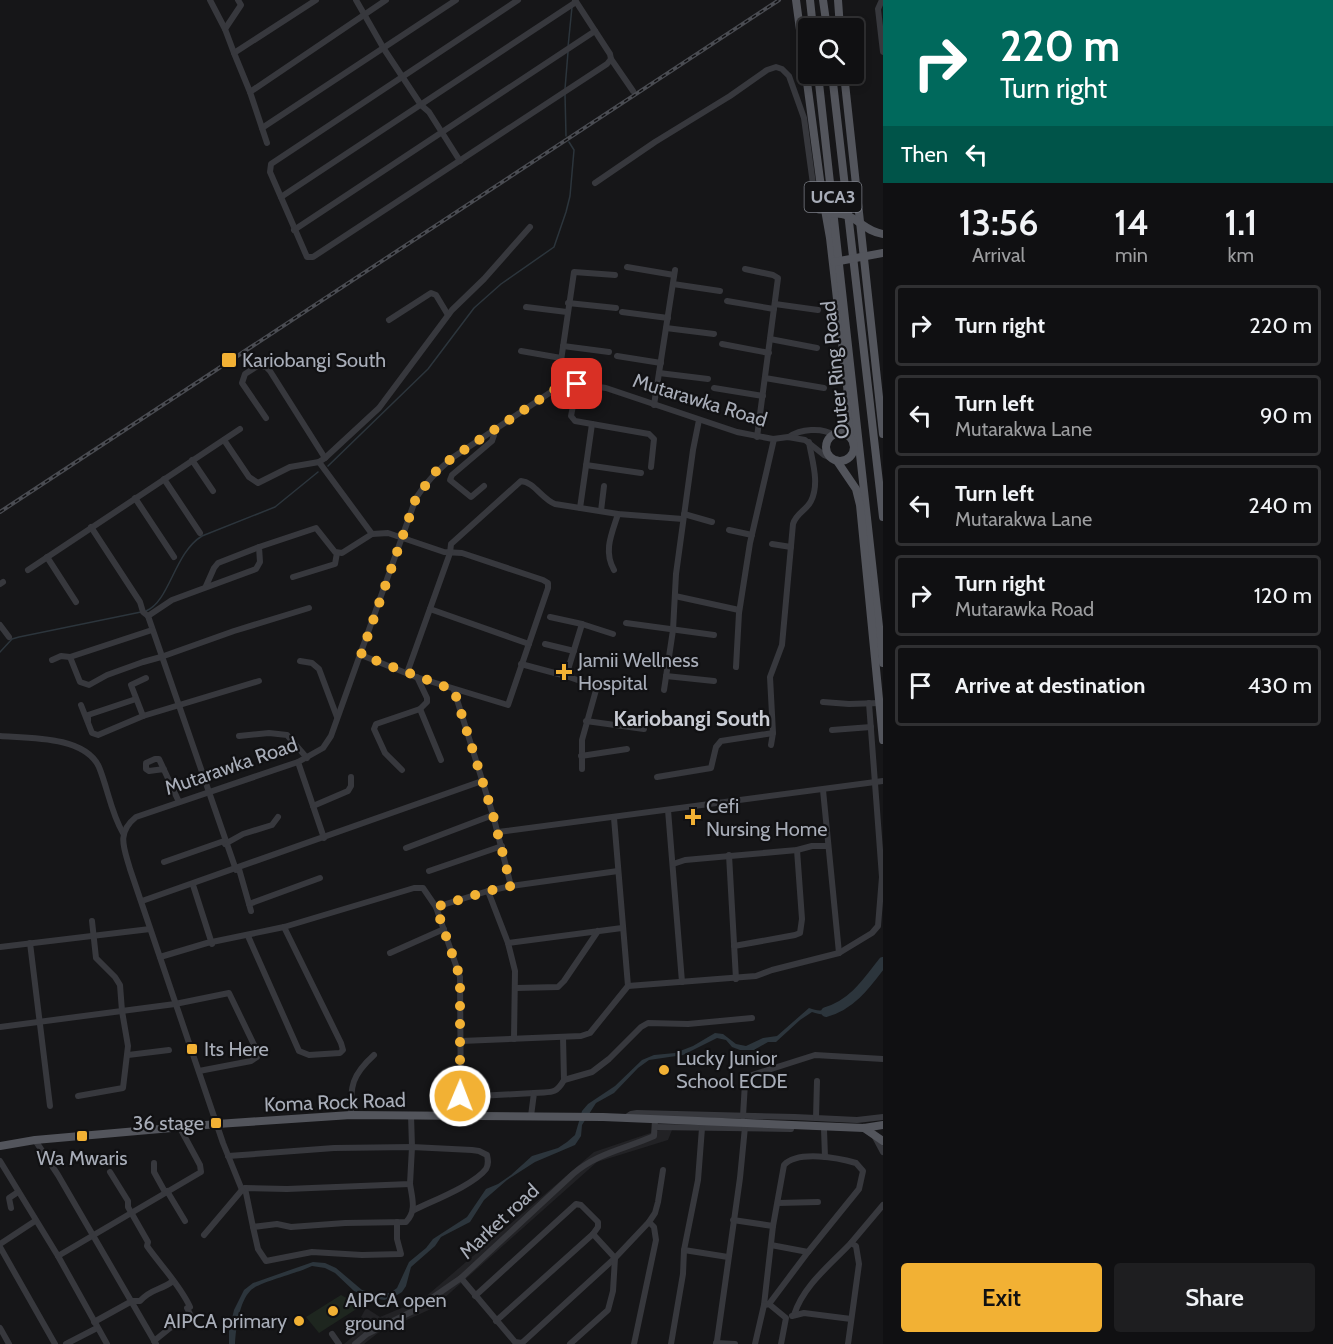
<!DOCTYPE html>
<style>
body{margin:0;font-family:Cabin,sans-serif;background:#1e1e20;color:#f1f3f6;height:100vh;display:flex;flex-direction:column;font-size:22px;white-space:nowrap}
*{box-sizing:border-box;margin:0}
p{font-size:20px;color:#9c9d9f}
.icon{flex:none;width:33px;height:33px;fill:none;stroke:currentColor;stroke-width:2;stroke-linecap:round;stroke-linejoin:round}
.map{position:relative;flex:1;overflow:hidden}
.sheet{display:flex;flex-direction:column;background:#101012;width:450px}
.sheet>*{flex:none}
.guide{background:#00695c;color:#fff;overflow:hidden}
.controls{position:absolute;left:798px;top:18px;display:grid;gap:12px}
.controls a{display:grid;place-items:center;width:66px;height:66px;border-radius:6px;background:#101012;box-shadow:0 3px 9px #0003,0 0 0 2px #303032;font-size:30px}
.pin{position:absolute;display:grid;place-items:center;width:51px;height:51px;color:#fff;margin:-26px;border-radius:12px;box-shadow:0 3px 9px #0006}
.me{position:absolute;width:66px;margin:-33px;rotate:1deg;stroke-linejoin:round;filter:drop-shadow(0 0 4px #0008)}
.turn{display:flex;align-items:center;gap:21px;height:126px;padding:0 18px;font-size:27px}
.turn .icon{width:78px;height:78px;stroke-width:2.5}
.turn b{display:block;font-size:42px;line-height:51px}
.then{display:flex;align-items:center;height:57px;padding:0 18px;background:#0003;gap:12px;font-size:22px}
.eta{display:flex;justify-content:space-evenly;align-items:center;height:102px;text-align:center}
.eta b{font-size:36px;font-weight:600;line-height:42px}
.action{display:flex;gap:12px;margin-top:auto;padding:12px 18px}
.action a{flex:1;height:69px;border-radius:6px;background:#f2b134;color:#111;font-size:24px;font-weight:600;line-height:69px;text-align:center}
.action a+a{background:#1e1e20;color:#f1f3f6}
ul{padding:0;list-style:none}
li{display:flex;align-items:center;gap:18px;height:81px;margin:0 12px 9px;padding:0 6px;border:3px solid #303032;border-radius:6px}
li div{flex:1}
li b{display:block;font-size:22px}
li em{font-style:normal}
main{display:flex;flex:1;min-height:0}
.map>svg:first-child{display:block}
.built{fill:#222225}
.green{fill:#1e261f}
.water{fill:#2c353c}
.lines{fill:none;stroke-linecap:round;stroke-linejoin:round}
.stream{stroke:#2c353c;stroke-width:1.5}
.river{stroke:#2c353c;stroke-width:10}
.minor{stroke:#37383d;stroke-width:6}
.major{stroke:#53555c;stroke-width:8}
.rail-casing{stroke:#4a4c52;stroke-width:4}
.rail{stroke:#111113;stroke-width:1.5;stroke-dasharray:4.5;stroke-linecap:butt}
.route{stroke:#f2b134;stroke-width:10;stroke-dasharray:0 18}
.poi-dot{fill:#f2b134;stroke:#111113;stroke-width:2}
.labels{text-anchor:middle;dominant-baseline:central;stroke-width:4.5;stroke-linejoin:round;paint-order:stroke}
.shield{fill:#111113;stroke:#7b7e86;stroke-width:1.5}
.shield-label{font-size:18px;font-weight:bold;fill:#a8adb8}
.poi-label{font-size:20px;fill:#a8adb8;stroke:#111113;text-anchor:start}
.street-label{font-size:20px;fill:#a8adb8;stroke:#111113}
.neighbourhood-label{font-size:21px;font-weight:bold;fill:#c9ccd4;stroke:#111113}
</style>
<main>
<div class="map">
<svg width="883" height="1344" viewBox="0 0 883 1344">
<rect width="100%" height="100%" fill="#161618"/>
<polygon class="built" points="674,1125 668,1140 597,1162 433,1308 378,1333 364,1344 344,1344 356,1334 351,1328 362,1323 361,1317 366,1308 380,1317 423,1299 594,1152"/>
<polygon class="green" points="341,1295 361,1306 319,1333 306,1317"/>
<path class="water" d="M831,1006L839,1009C829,1015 823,1016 812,1012L800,1020L776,1042H768L754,1050H740L732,1047L726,1040L717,1038L683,1055L649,1060L638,1068L614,1093L596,1103L582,1125L581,1136L575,1145L535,1162L507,1180L484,1200L470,1222L441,1237L435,1246L411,1267L406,1286L402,1292L394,1297L384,1300L374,1298L354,1291L335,1273L325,1268L312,1266L305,1269C293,1274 258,1283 251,1290C239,1302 236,1328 235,1344H229V1331L234,1310L244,1290L253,1283L313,1262L325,1263L336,1268L362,1290L379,1294L390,1293L397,1288L409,1262L426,1248L433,1239L467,1217L486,1189L498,1184L511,1175L532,1156L558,1148L567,1142L575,1135L582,1111L588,1104L615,1086L642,1060L654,1055L675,1053L693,1046L715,1033L723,1034L736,1044L746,1046L763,1038L777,1036L809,1008C818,1011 823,1012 831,1006Z"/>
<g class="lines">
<g class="stream">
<polyline points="568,47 572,7"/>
<polyline points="565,89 568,52"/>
<polyline points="565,94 566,136"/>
<polyline points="328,466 428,369 474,308 501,284 554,247 566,212 570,196 574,150 569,142"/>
<path d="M146,611C170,601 174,553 202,536L275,507L318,472"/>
<polyline points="0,652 12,639 19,637 141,612"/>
</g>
<path class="river" d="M826,1012C852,1005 867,983 883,962"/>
<g class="minor">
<polyline points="210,0 225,29"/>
<polyline points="356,0 384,49 421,105 429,112 460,161"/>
<polyline points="518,0 271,164 270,172 307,257 313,257 607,64 611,59 610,54 575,0"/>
<polyline points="882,0 878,9 883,52"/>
<polyline points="234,53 225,29 241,5 238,0"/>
<polyline points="611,59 633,91"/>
<polyline points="250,92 234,53 316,0"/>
<polyline points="262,128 456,0"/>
<polyline points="267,143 250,92 386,0"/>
<polyline points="595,183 655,142 730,96 767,70 776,67 782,69 789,76 804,118 816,206 819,211 825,211"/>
<polyline points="281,197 576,2"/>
<polyline points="294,230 595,31"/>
<polyline points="627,267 674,275"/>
<polyline points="745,269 773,275 778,278 757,437"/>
<polyline points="673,284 720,291"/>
<polyline points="727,301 774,309"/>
<polyline points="568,303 616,308"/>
<polyline points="775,304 818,310"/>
<polyline points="526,307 567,312"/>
<polyline points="622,312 668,318"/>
<polyline points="389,320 431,293 436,295 448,315"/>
<polyline points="666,328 714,334"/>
<polyline points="770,339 817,348"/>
<polyline points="722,344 769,353"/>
<polyline points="563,346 609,352"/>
<polyline points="521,351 561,358"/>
<polyline points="617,356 661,363"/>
<polyline points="659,373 708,379"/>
<polyline points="765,378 824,388"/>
<polyline points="557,388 574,272 615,275"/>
<polyline points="714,388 763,396"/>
<polyline points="574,401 571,416 575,421 649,434 654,439 651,467"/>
<polyline points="654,405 675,270"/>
<polyline points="266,418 242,383 245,374 259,365 266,367 270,371 325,458"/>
<path d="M789,437C800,429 822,427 834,435"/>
<polyline points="224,440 249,477 258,483 290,467 319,462 325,458 379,408 452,310 484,279 530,227"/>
<polyline points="192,460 213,491"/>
<polyline points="319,462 372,534 388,533 444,552 462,553 543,580 548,583 548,588 508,705 416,677 361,655"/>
<polyline points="586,465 641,473"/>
<polyline points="164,479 200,533"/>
<polyline points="484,486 471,497 450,480 452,475 492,441 494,435 492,431"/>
<polyline points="135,498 174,557"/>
<polyline points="580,508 592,424"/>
<polyline points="601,511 604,486"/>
<polyline points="684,514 712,522"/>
<polyline points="91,527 140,602 143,612 148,616 236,870"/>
<polyline points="729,530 752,535"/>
<polyline points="772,544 791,547"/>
<polyline points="47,557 76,602"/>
<polyline points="28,570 240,429"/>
<path d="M614,570C603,551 612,533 618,514"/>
<polyline points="293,577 335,564 337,553"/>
<polyline points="0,584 3,582"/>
<polyline points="206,586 214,568 218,563 259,547"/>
<polyline points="675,596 739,610"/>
<polyline points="430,609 529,644"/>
<polyline points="148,616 172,600 256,569 260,562 259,547 316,528 335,552 342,553 372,534"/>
<polyline points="550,617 582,624"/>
<polyline points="626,623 714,635"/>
<polyline points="0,625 9,637"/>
<polyline points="545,644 574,651"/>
<polyline points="70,657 80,682 89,685 107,675 143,662 161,657 234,631 309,608"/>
<polyline points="52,660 61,656 70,657 152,630"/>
<polyline points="300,661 312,663 319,669 337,717"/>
<polyline points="521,664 566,676 595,686 596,690 582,740 582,769"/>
<polyline points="736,667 739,613 750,543 774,439"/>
<path d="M407,673L450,553L451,544L521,481C534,482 542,499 555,504L618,514L683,519"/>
<polyline points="566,676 582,624 613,634"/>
<polyline points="666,676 714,681"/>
<polyline points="454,690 493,815 511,886"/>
<polyline points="664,690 673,630 676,574 693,450 699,420"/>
<polyline points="823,702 849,704 880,703"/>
<polyline points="81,705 92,733 98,735 143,716 259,681"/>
<polyline points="420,709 441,760"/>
<polyline points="143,716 131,685 146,678"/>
<polyline points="88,721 88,715 136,699"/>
<polyline points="586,721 644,729"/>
<polyline points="832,730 871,727"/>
<path d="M0,736C29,738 85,736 99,767C108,789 111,813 123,833"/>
<polyline points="239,736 269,733 287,735 307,758"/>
<path d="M771,745L773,733L770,677L782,645L793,524C796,513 807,510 811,501C820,483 812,461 809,442"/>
<polyline points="581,756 627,749"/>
<polyline points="298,762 324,838"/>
<polyline points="164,769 149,771 146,769 146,763 155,759 159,759 179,802"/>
<polyline points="402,770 385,753 374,729 376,724 420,709 427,702 427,698 417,677"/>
<polyline points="657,777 711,768 716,747 721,741 773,733"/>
<polyline points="823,790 839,953"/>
<polyline points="313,806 348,791 351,786 351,777"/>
<polyline points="668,810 682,982"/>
<polyline points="614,818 628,986"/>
<polyline points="498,832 883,781"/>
<polyline points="225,844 243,834 272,825 278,817"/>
<polyline points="406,848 493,815"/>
<polyline points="729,855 736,979"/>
<polyline points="164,862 224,841"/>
<polyline points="673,864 685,860 797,850 812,846 827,846"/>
<polyline points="239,869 251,911"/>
<polyline points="429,871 502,846"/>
<polyline points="193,885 212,944"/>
<polyline points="488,891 508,943 515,971 514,1039"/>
<polyline points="142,901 482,781"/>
<polyline points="249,904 320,878"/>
<polyline points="436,907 488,891 511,886 618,871"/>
<polyline points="248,936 299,1051 309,1055 340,1053 343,1050 341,1043 284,927"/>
<polyline points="30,943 50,1106"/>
<polyline points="508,943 622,928"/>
<polyline points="734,946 795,935 800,933 802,919 797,850"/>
<polyline points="0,947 150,929"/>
<polyline points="390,953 444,929"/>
<polyline points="160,957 207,943 284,927 414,888 423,888 436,907 460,977 461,1116"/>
<polyline points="516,988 558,987 564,981 598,931"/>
<polyline points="0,1027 175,1004 229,993 257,1051 257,1057 251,1061 199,1071"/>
<polyline points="563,1037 564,1080"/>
<polyline points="461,1041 581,1036 590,1033 628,986 756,976 772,970 839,953 872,933 878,926 882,877 869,703"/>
<polyline points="128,1055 169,1050"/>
<polyline points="78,1096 123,1088 128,1046 122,1011 120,985 115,977 96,958 92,921"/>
<polyline points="460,1097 534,1093"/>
<path d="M351,1115C350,1086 352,1075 374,1055"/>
<path d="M411,1115L412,1147L410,1184L287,1189L245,1188L242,1190L223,1143L130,869C124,848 116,833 136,817L298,762L323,748L331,736L416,498C426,482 438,470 452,458L557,388L577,384L606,388L737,432L773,439L788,437L805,440L824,455L831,458"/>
<path d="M531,1116L534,1093C550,1091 555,1096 564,1080L592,1072L609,1059L641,1027L648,1023L688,1024L752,1018"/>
<polyline points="743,1116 745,1083 752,1075 815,1055 883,1059"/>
<polyline points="625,1118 631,1114 637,1113 795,1117 857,1120 883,1117"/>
<polyline points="816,1118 817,1081"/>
<polyline points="655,1127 791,1129"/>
<polyline points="824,1129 825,1157"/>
<polyline points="875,1137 883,1152"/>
<polyline points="35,1140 58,1175 156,1344"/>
<path d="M228,1156L334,1148L412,1147L472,1150L479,1151L487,1155C488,1160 489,1164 486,1169C474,1185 432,1201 414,1210"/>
<polyline points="0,1161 58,1256 201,1172 200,1165 180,1128"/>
<polyline points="154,1163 154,1172 165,1192"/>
<path d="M110,1172L128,1201V1207L148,1242L147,1246C161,1266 180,1285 190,1307L187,1308L192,1318L170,1328L154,1341"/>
<path d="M245,1188L253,1227L277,1224L291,1227L345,1223L406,1222C417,1211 412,1198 410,1184"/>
<polyline points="167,1191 185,1221"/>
<polyline points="778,1203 818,1202"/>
<polyline points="11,1208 9,1198 18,1192"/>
<polyline points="733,1220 773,1226"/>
<polyline points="253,1227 258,1249 266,1261 312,1252 362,1255 401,1254 397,1239 397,1222"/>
<polyline points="204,1235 242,1190"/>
<polyline points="0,1244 35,1221"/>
<polyline points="771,1245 808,1252"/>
<polyline points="0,1247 55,1344"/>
<polyline points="684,1250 728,1257"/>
<polyline points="58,1256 107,1344"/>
<polyline points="461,1278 515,1342 522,1343 615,1258 649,1222 655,1213 658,1202 663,1170"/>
<polyline points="475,1296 576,1204 581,1205 598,1222 598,1227 593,1234"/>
<path d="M769,1304L808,1252L859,1189L863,1171L856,1163C839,1158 798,1150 784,1165L773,1226L764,1305L769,1304L786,1318L781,1344"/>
<path d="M794,1315C803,1286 830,1265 851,1243"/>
<polyline points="792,1316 804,1313 851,1319"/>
<polyline points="496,1321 593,1234 615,1258 613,1291 608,1310 570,1344"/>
<path d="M94,1322L132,1301H140C152,1288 160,1291 173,1281"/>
<polyline points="0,1328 9,1344"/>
<polyline points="332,1334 339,1344"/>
<polyline points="717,1341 740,1178 745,1127"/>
<polyline points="716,1343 735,1344"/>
<polyline points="66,1344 97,1328"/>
<path d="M355,1344L367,1334L413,1311L461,1278L573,1174C597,1153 625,1149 654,1136L655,1120"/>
<polyline points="634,1344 656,1240 654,1227 649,1222"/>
<polyline points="671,1344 683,1274 684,1250 698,1180 702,1128"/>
<polyline points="755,1344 764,1305"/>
<polyline points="848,1344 859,1264 856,1246 851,1243 883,1205"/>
</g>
<g class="major">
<polyline points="796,0 821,187 830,238 854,447"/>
<polyline points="810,0 813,28"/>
<polyline points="823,0 827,28"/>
<polyline points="838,0 840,28"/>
<polyline points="818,74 883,663"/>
<polyline points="832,74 883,517"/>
<polyline points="844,74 883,434"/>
<path d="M830,214C855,210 861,231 883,234"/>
<polyline points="834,262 883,253"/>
<circle cx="840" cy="447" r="14"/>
<polyline points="837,434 846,423 848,414"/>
<polyline points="837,461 856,489 860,505 883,740"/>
<polyline points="864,1128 883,1141"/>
<polyline points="0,1146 35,1140 217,1124 351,1115 603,1117 864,1128 883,1125"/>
</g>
<g class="rail-casing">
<polyline id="rail" points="0,512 779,0"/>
</g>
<use href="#rail" class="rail"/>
</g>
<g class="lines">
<polyline class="route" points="460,1096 460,977 436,907 488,891 511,886 493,815 454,690 361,655 416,498 437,470 452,458 557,388 577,384"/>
</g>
<g class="poi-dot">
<rect x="221" y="352" width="16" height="16" rx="3"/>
<path d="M561 663h6v6h6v6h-6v6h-6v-6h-6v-6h6z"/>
<path d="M690 808h6v6h6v6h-6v6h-6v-6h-6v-6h6z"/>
<rect x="186" y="1043" width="12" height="12" rx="3"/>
<circle cx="664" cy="1070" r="6"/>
<rect x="210" y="1117" width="12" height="12" rx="3"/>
<rect x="76" y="1130" width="12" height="12" rx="3"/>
<circle cx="333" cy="1311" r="6"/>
<circle cx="299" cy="1321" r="6"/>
</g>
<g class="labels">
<rect class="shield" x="804.5" y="182" width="57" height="30" rx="4.5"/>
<g class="shield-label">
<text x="833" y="197">UCA3</text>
</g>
<g class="poi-label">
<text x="242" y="360">Kariobangi South</text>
<text x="578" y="660">Jamii Wellness<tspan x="578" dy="23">Hospital</tspan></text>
<text x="706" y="806">Cefi<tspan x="706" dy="23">Nursing Home</tspan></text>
<text x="204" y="1049">Its Here</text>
<text x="676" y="1058">Lucky Junior<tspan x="676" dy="23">School ECDE</tspan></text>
<text x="204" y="1123" text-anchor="end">36 stage</text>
<text x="82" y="1158" text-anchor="middle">Wa Mwaris</text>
<text x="345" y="1300">AIPCA open<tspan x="345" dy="23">ground</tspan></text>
<text x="287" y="1321" text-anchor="end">AIPCA primary</text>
</g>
<g class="street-label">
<text transform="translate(835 370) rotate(-96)">Outer Ring Road</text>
<text transform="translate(700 400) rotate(17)">Mutarawka Road</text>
<text transform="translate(231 766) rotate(-19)">Mutarawka Road</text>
<text transform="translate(335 1102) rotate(-2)">Koma Rock Road</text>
<text transform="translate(499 1221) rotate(-43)">Market road</text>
</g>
<g class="neighbourhood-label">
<text x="692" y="718">Kariobangi South</text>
</g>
</g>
</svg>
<div class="controls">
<a><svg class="icon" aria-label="search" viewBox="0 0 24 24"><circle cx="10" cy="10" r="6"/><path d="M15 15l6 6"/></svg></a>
</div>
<div class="pin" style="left:577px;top:384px;background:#d93025"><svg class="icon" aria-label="arrive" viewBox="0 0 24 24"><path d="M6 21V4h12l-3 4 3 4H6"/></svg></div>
<svg class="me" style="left:460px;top:1096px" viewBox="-20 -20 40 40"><circle r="17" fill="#f2b134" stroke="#fff" stroke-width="3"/><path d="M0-11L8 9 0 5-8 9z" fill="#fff"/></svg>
</div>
<section class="sheet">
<div class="guide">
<div class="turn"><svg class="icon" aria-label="right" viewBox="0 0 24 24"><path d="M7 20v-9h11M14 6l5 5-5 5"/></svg><div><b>220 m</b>Turn right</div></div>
<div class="then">Then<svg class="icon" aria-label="left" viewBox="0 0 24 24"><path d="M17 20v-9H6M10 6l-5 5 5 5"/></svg></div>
</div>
<div class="eta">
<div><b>13:56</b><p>Arrival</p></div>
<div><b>14</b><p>min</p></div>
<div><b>1.1</b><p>km</p></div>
</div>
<ul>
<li><svg class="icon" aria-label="right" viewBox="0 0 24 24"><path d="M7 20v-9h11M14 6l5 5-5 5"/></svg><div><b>Turn right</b></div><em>220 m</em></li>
<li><svg class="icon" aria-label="left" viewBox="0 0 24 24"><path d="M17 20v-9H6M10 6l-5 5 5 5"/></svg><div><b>Turn left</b><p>Mutarakwa Lane</p></div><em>90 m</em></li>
<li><svg class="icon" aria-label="left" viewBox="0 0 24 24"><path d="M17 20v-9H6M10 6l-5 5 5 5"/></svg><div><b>Turn left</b><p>Mutarakwa Lane</p></div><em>240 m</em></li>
<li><svg class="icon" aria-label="right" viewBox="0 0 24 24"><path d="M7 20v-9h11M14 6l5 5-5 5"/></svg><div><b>Turn right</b><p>Mutarawka Road</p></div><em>120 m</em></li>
<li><svg class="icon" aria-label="arrive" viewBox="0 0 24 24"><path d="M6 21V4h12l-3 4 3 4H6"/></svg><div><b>Arrive at destination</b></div><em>430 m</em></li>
</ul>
<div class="action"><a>Exit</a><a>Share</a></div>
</section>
</main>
